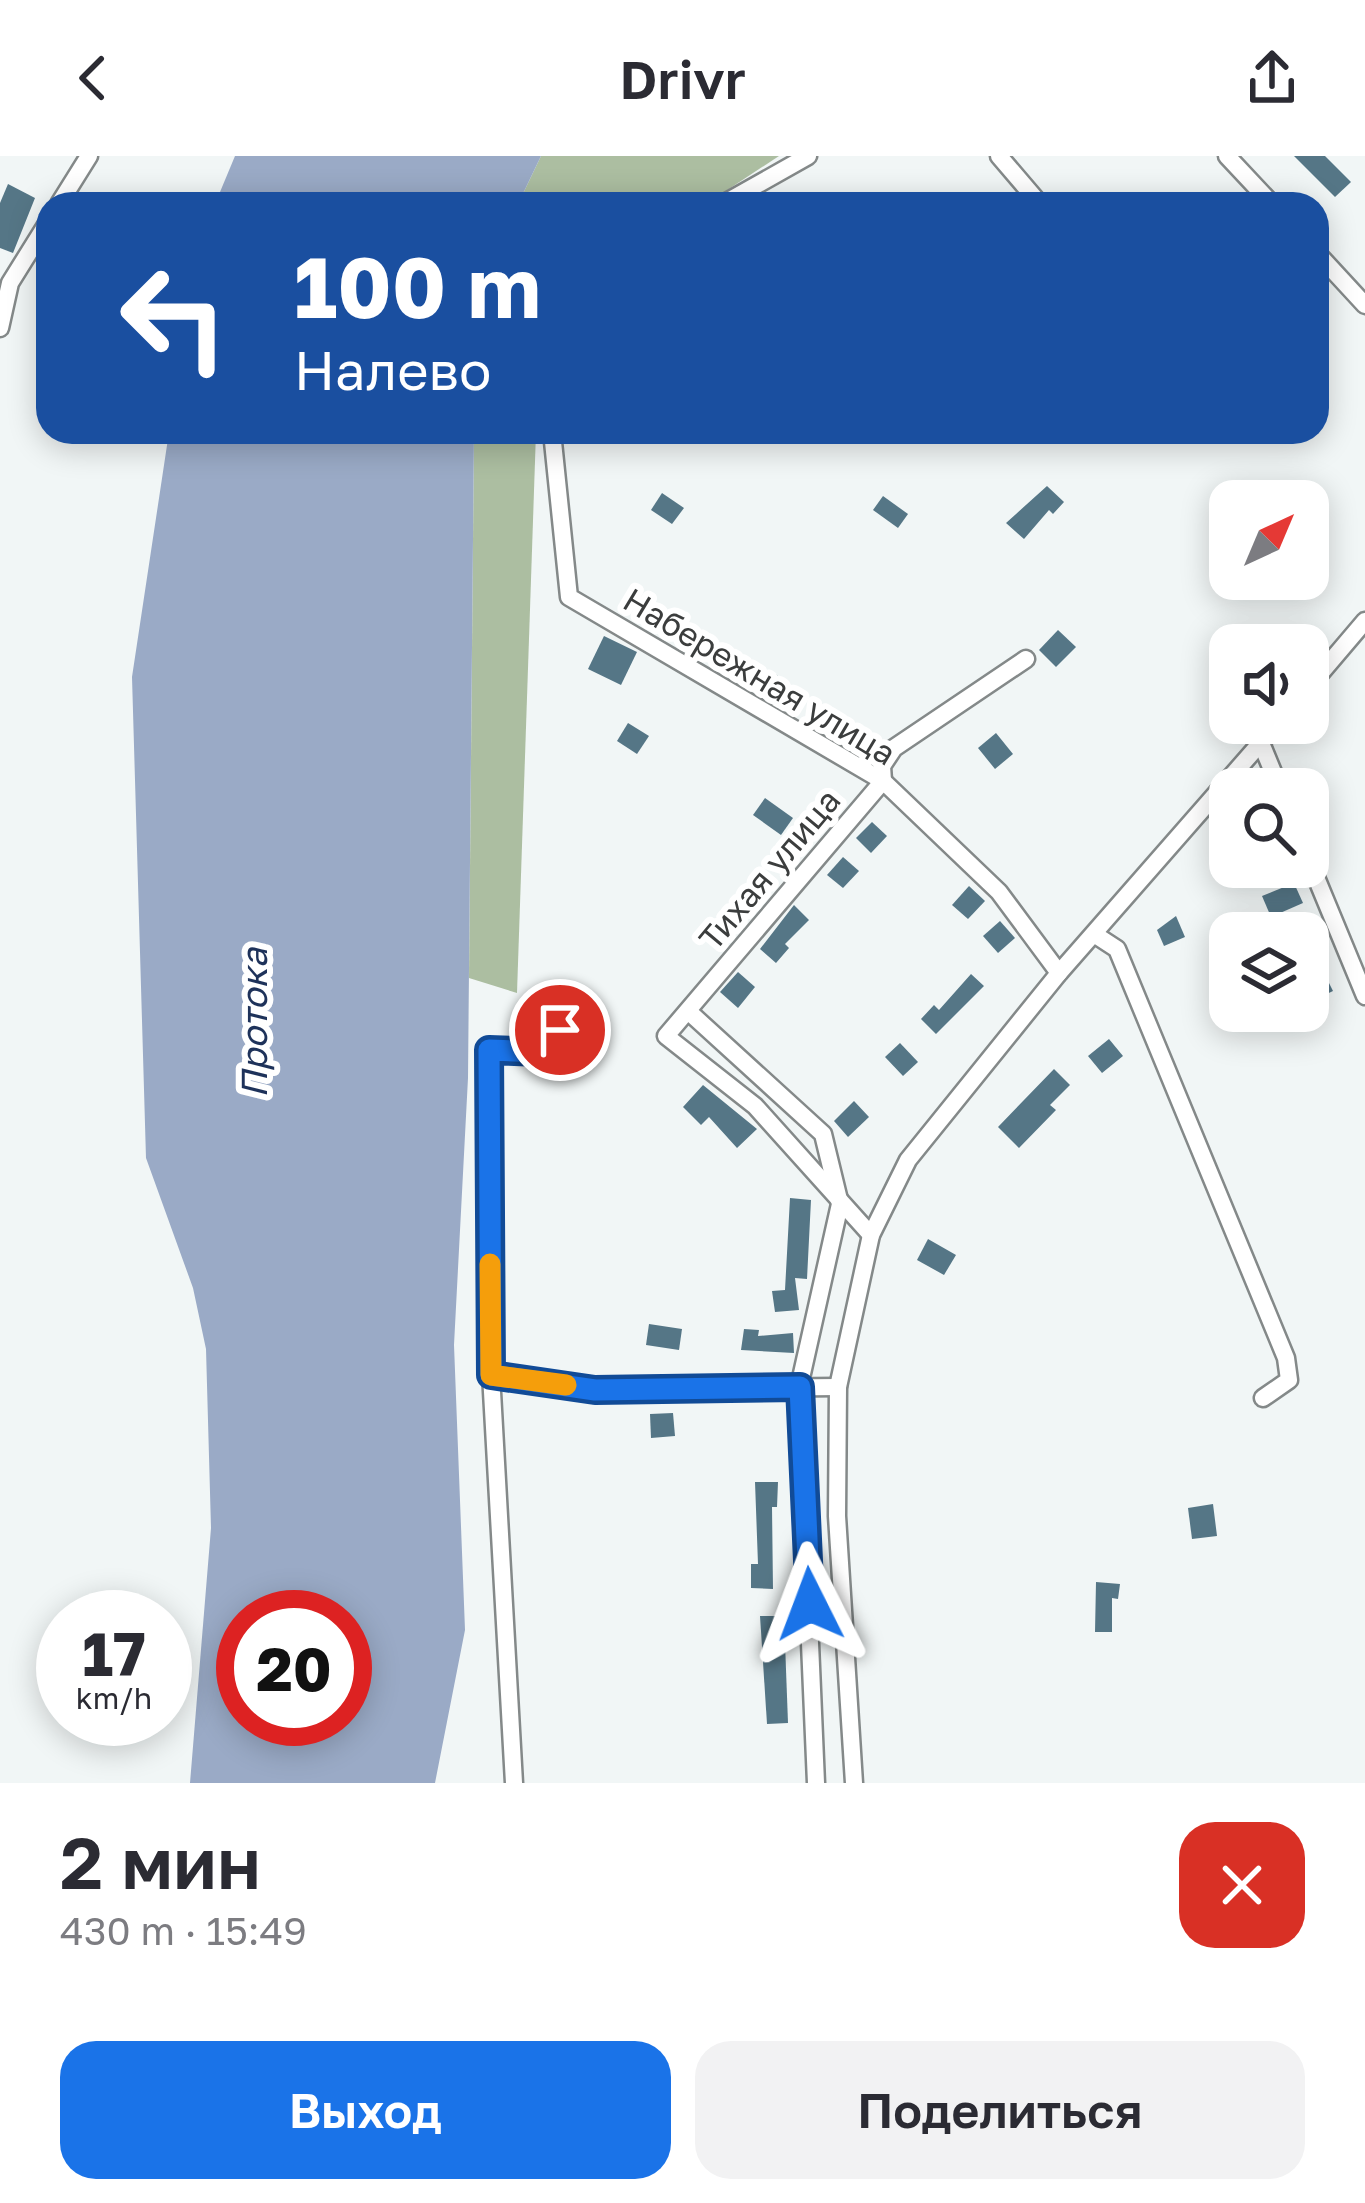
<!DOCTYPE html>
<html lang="ru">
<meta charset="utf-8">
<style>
body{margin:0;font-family:"Golos Text",sans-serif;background:#f2f2f3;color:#2b2b33;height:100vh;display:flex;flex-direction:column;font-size:45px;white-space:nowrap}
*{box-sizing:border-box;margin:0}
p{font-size:39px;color:#7c7c81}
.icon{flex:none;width:66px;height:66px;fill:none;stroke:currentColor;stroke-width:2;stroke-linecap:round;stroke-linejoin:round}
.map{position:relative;height:1627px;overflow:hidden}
.side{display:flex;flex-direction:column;background:#fff;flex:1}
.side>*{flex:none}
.guide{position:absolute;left:36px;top:36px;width:1293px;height:252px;border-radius:36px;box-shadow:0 6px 30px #0003;background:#1a4fa0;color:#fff;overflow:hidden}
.needle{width:78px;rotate:44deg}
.tools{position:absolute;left:1209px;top:324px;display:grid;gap:24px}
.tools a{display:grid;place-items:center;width:120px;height:120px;border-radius:24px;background:#fff;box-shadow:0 6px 30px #0003;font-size:60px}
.speed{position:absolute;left:36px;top:1434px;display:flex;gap:24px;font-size:60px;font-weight:700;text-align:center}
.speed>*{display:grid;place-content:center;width:156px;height:156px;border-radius:50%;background:#fff;box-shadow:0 6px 30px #0003;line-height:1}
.speed small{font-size:30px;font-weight:400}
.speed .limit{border:18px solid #d22;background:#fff;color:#111}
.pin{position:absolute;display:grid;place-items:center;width:102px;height:102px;color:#fff;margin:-51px;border:6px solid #fff;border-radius:50%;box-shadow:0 3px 12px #0007}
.me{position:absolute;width:132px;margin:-66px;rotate:357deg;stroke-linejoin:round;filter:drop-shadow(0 0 9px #0008)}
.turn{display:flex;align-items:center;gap:42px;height:252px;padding:0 60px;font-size:54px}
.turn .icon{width:156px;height:156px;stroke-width:2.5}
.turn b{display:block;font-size:84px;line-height:102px}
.round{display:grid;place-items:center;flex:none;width:126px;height:126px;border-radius:36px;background:#f2f2f3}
.head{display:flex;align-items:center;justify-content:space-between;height:204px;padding:0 60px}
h1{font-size:72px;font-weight:600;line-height:90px}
.cta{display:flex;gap:24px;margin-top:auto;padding:24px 60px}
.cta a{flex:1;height:138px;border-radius:36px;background:#1a73e8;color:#fff;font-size:48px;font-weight:600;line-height:138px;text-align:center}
.cta a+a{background:#f2f2f3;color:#2b2b33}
header{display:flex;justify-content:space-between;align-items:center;height:156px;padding:0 60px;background:#fff;font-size:54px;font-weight:600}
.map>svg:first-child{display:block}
.forest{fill:#acbea1}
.water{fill:#9aaac6;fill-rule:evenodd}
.building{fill:#557686}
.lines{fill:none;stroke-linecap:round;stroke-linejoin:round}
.minor-casing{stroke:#848989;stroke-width:21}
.minor{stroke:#fff;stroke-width:16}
.route-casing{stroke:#114b97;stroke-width:30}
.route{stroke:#1a73e8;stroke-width:21}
.slow{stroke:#f59e0b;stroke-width:21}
.labels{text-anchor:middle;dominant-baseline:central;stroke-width:12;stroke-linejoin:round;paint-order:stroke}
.street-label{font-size:33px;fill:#3b3d3d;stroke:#fff}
.water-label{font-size:36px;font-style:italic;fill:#1e325a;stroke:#fff}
</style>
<header><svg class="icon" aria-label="back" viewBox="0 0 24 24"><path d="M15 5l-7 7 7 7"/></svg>Drivr<svg class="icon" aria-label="share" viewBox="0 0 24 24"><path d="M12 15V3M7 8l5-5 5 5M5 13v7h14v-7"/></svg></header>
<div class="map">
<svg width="1365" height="1627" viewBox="0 0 1365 1627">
<rect width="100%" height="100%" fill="#f1f6f6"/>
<g class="forest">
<polygon points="541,0 779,0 706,48 518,48"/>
<polygon points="474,276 536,276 517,837 469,822"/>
</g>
<g class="water">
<polygon points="235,0 541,0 518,48 215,48"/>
<path d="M169,276H474L468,922L454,1189L465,1474L435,1627H190L211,1372L206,1193L193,1132L146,1002L132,521ZM243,1461H345V1563H243Z"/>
</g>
<g class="building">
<polygon points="1294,0 1325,0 1351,26 1335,41"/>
<polygon points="8,28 35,42 13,97 0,92 0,47"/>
<polygon points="1047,330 1064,346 1053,358 1049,354 1024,383 1006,367"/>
<polygon points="662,337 684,352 672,368 651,354"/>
<polygon points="883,340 908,358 898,372 873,354"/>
<polygon points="1058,474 1076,491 1056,511 1039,494"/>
<polygon points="604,480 637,496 621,529 588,513"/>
<polygon points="773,516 789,529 775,547 757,537"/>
<polygon points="628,567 649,580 637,598 617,585"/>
<polygon points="996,577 1013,598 995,613 978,592"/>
<polygon points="765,642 793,662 781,679 753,659"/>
<polygon points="872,666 887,680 871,697 856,682"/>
<polygon points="843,701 859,715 843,732 827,719"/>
<polygon points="1294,727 1303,747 1271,761 1262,740"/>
<polygon points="969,730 985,745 968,763 952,749"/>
<polygon points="794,749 809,764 785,788 789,792 776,807 760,793"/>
<polygon points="1176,760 1185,781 1164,790 1157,774"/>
<polygon points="1000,765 1015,782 998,797 983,780"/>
<polygon points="1320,809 1333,835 1308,847 1308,815"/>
<polygon points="738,816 755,831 738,852 720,836"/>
<polygon points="971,818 984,830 936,878 921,863 934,849 939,854"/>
<polygon points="1109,883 1123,900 1102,917 1088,900"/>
<polygon points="900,887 918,906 903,920 885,901"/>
<polygon points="1054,913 1070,929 1050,949 1056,954 1019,992 998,971"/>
<polygon points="703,929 757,973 737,992 709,961 701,969 683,951"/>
<polygon points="854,945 869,961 848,981 834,965"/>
<polygon points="790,1042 811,1044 807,1123 795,1122 799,1154 775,1156 772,1135 785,1134"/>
<polygon points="928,1083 956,1099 944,1119 917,1104"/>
<polygon points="649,1168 682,1173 679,1194 646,1189"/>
<polygon points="744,1173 759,1174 758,1180 793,1177 794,1197 741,1194"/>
<polygon points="673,1257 675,1280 651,1282 650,1258"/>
<polygon points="755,1326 778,1326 777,1351 772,1351 773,1433 751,1432 751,1408 758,1408"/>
<polygon points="1213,1348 1217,1380 1192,1383 1188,1352"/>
<polygon points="1096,1426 1120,1428 1118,1443 1112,1442 1112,1476 1095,1476"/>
<polygon points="760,1460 784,1460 788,1567 767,1568"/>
</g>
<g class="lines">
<g class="minor-casing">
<g id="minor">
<polyline points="999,0 1040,48"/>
<polyline points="1227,0 1272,48"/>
<polyline points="59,48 89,0"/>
<polyline points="723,48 808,0"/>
<polyline points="1317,97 1365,149"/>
<polyline points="0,172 10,127 48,66"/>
<polyline points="552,276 569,441 883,625 999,736 1059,817"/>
<polyline points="1308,532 1365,465"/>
<polyline points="1261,587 1280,633"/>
<polyline points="1308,702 1365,840"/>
<polyline points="1094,778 1117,793 1286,1202 1289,1224 1263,1242"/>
<polyline points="688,855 823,978 840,1048 799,1231 816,1627"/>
<polyline points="871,1079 755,950 666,880 883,625 882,610 894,592 1026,503"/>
<polyline points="491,1218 595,1233 838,1231"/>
<polyline points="514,1627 491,1218 489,894 540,896 581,851"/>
<polyline points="854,1627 837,1360 838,1231 871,1079 908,1004 1059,817 1278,567"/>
</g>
</g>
<use href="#minor" class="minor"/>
</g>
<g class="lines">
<g class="route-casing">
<polyline id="route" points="560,874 540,896 489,894 491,1219 595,1234 800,1231 810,1448"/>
</g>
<use href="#route" class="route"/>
<polyline class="slow" points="490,1108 491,1219 566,1229"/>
</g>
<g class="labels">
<g class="street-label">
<text transform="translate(760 520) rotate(31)">Набережная улица</text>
<text transform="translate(769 713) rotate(-50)">Тихая улица</text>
</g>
<g class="water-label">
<text transform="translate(253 867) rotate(-90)">Протока</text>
</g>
</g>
</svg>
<div class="tools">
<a><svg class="needle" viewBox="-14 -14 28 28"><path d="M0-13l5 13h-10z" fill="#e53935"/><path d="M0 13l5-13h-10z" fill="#7c7c81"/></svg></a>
<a><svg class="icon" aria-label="sound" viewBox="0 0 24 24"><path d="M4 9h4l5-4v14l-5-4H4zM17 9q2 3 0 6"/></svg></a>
<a><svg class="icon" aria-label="search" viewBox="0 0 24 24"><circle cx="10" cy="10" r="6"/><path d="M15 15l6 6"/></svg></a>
<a><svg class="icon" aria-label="layers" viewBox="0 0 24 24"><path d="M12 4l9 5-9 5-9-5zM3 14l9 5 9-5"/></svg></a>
</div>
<div class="speed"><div>17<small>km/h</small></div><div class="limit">20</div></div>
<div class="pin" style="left:560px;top:874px;background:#d93025"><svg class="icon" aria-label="arrive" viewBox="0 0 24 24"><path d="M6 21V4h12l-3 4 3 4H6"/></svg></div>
<svg class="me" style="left:810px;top:1448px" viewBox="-20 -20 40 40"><path d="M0-17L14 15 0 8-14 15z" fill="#1a73e8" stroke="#fff" stroke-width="4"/></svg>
<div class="guide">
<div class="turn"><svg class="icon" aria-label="left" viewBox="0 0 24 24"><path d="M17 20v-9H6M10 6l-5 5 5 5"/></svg><div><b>100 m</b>Налево</div></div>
</div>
</div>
<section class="side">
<div class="head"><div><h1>2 мин</h1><p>430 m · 15:49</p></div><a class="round" style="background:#d93025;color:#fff"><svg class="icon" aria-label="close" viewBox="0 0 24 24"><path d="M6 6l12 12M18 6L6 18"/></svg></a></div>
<div class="cta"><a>Выход</a><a>Поделиться</a></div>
</section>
